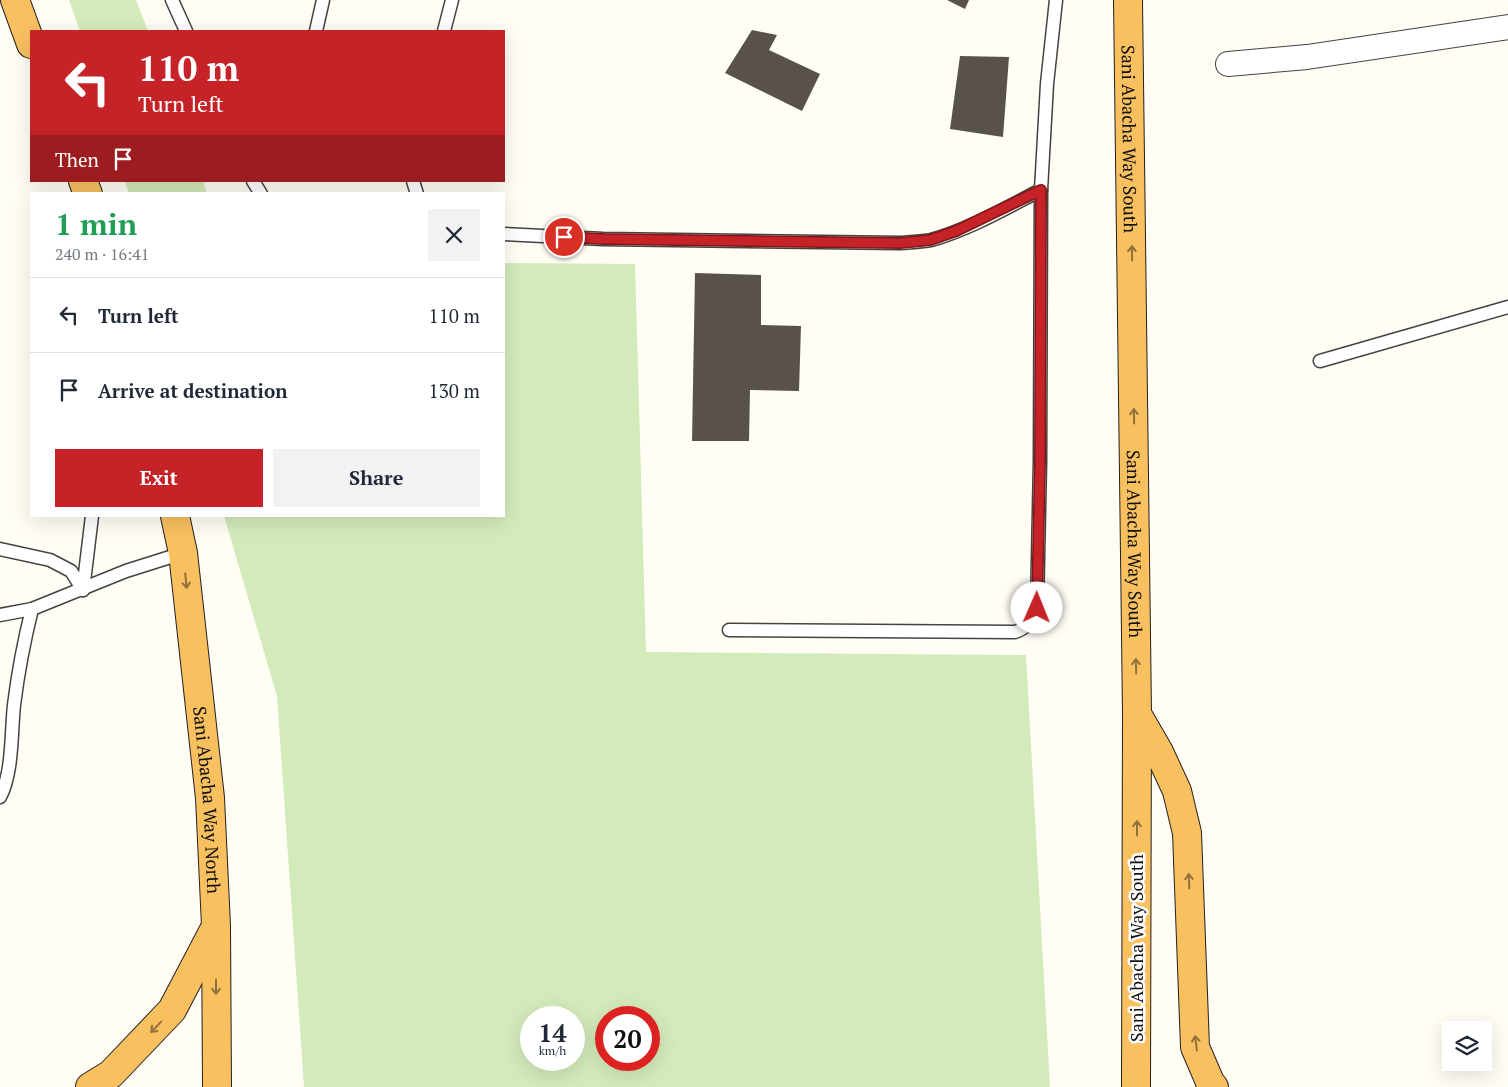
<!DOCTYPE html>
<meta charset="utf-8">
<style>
body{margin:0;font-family:"PT Serif",serif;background:#f2f2f3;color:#1f2937;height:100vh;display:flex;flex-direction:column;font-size:19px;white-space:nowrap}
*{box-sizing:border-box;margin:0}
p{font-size:16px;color:#747a83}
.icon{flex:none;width:28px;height:28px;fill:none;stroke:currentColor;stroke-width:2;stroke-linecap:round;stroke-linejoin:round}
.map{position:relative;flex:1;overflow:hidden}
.details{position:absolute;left:30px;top:192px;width:475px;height:325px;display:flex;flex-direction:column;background:#fff;border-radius:0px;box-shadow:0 5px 20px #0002}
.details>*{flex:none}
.top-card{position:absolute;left:30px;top:30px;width:475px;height:152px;border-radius:0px;box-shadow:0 5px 20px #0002;background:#c52327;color:#fff;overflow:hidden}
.fabs{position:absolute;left:1442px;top:1021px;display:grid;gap:10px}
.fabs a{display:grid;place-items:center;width:50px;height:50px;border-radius:0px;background:#fff;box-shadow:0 5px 20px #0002;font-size:25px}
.speed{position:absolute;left:520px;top:1006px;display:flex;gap:10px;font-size:25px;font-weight:700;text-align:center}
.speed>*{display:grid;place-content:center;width:65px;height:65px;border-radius:50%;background:#fff;box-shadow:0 5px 20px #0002;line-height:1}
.speed small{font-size:12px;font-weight:400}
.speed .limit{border:8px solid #d22;background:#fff;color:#111}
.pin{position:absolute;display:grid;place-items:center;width:42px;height:42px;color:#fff;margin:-21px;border:2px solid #fff;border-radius:50%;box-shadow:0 1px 5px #0007}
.me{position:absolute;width:55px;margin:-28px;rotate:1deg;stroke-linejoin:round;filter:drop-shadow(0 0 4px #0008)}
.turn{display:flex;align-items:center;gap:18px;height:105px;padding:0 25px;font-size:22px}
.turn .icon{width:65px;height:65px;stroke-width:2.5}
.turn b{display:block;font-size:35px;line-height:42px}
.then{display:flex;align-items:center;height:48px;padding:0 25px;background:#0003;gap:10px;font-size:19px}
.round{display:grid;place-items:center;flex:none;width:52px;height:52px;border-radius:0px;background:#f2f2f3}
.head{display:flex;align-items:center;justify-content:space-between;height:85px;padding:0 25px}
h1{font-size:30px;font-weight:700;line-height:38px;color:#1e9e55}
.button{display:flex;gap:10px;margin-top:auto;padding:10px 25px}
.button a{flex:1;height:58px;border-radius:0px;background:#c52327;color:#fff;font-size:20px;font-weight:700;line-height:58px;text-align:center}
.button a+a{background:#f2f2f3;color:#1f2937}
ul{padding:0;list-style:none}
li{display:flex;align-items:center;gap:15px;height:75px;padding:0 25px;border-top:1px solid #e0e1e3}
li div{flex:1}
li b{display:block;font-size:19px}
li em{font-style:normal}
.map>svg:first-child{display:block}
.green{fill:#d3ebbb;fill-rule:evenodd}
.building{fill:#59524c}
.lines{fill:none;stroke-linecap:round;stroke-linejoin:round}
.service-casing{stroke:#434343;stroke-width:15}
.minor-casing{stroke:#434343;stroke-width:26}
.trunk-casing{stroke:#212121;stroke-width:30}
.service{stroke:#fff;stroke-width:12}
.minor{stroke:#fff;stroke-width:24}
.trunk{stroke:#f9c060;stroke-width:28}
.oneway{stroke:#90713c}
.route-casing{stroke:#801719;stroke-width:12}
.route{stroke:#c52327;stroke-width:9}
.labels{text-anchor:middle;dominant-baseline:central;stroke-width:5;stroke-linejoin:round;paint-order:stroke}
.street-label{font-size:18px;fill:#101010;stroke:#fff}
</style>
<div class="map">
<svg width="1508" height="1087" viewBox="0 0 1508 1087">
<rect width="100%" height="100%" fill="#fffdf4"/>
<g class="green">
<polygon points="69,0 136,0 148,31 80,31"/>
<polygon points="125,181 203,181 207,194 129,194"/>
<path d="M504,263L635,264L646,652L1026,655L1050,1087H304L277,696L224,516H504ZM531,1018H574V1060H531ZM606,1018H649V1060H606Z"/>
</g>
<g class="building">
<polygon points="947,0 969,0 965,9"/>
<polygon points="752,30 777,35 769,50 820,74 802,111 725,73"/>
<polygon points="960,56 1009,57 1003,137 950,129"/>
<polygon points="695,273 761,275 761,325 801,326 799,391 750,390 749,441 692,441"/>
</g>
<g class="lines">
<g class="service-casing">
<g id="service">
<polyline points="172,0 186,31"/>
<polyline points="316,31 323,0"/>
<polyline points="444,31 452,0"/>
<polyline points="253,181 261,194"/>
<polyline points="413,181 417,194"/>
<path d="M504,234L603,239L900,243C910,242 922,242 931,240C970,229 1006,208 1041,190"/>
<polyline points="1320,361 1508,307"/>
<polyline points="0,549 50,560 71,571 83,590"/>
<polyline points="83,590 92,516"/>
<polyline points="0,615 32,609 126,571 183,553"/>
<path d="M729,630L1015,632C1029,627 1032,620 1037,608L1040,461L1041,190L1047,84L1056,0"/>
<path d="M0,797C13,773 11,732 14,705C18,673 24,641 32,609"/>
</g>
</g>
<g class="minor-casing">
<polyline id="minor" points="1228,64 1307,57 1508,27"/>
</g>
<g class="trunk-casing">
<g id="trunk">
<polyline points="15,0 31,44"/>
<path id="s1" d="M1128,0L1137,714L1136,1087"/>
<polyline points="83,181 88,194"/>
<path id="s2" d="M175,516L183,553L210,798L216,926L217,1087"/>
<polyline points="1137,714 1159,752 1177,791 1187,833 1195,1047 1210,1082 1214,1087"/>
<polyline points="90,1087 111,1074 172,1010 214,930"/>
</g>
</g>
<use href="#service" class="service"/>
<use href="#minor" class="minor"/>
<use href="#trunk" class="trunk"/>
</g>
<defs><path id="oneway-shaft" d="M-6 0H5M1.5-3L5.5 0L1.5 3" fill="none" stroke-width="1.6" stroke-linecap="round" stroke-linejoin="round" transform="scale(1.25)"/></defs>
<g class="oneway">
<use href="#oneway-shaft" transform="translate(1132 253) rotate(-91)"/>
<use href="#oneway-shaft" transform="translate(1134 416) rotate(-91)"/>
<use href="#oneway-shaft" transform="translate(186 581) rotate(84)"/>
<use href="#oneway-shaft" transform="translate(1136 666) rotate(-91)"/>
<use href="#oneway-shaft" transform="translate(1137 828) rotate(-90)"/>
<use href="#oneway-shaft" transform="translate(1189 881) rotate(-92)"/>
<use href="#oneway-shaft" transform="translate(216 987) rotate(90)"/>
<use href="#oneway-shaft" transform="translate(156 1027) rotate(134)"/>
<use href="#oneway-shaft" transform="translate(1196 1043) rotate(-97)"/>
</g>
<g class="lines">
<g class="route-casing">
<polyline id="route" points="564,237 603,239 900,243 930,240 956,231 1041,190 1040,461 1037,608"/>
</g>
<use href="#route" class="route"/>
</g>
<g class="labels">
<g class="street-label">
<text stroke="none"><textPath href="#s1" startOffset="139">Sani Abacha Way South</textPath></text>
<text stroke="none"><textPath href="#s1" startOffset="544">Sani Abacha Way South</textPath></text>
<text stroke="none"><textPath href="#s2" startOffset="286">Sani Abacha Way North</textPath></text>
<text transform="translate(1136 948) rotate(-90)">Sani Abacha Way South</text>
</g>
</g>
</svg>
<div class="fabs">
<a><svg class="icon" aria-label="layers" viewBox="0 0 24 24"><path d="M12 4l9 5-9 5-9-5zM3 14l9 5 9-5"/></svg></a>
</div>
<div class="speed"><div>14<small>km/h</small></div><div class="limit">20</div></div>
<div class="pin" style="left:564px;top:237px;background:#d93025"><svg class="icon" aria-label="arrive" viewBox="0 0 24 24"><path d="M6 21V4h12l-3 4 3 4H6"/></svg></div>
<svg class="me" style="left:1037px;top:608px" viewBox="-20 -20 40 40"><circle r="19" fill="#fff"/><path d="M0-13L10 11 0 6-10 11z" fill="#c52327"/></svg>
<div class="top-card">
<div class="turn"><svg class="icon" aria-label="left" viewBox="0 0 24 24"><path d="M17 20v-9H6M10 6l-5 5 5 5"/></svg><div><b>110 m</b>Turn left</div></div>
<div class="then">Then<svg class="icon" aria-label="arrive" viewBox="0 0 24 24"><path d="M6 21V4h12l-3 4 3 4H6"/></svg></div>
</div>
<section class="details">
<div class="head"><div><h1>1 min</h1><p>240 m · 16:41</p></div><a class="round"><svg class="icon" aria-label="close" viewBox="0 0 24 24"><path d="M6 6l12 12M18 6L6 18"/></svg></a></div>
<ul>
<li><svg class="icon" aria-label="left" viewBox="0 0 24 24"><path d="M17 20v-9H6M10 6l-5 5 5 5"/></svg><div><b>Turn left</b></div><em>110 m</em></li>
<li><svg class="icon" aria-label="arrive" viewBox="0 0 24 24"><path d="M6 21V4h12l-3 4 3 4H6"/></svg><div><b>Arrive at destination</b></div><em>130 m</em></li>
</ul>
<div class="button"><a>Exit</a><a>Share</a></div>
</section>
</div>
